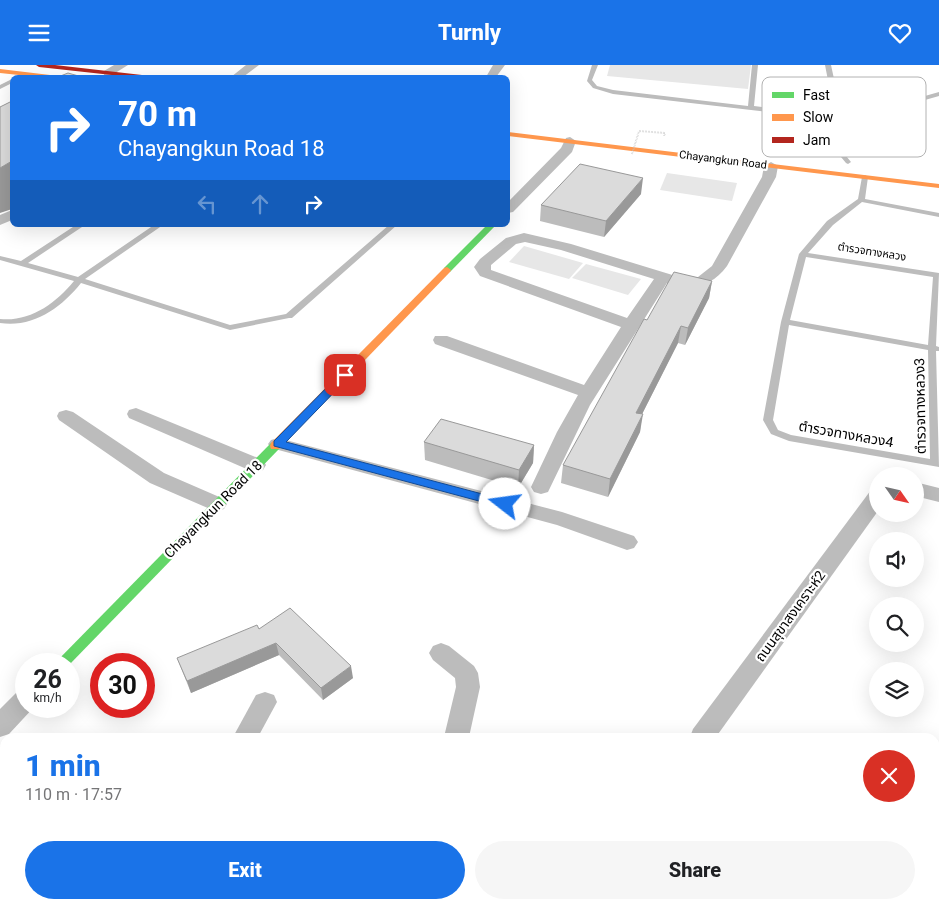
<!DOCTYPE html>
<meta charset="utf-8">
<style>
body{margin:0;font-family:Roboto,"Noto Sans Thai",sans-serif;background:#f6f6f6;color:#202124;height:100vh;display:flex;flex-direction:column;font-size:19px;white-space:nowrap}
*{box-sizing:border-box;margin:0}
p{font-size:16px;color:#757577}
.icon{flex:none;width:28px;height:28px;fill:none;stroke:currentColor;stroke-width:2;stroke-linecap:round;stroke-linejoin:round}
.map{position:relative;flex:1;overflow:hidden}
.side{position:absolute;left:0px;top:668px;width:940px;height:176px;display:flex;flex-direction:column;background:#fff;border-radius:15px 15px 0 0;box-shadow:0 5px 20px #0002}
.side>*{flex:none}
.hud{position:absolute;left:10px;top:10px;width:500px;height:152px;border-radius:8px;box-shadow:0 5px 20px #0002;background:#1a73e8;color:#fff;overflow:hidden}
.needle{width:32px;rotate:124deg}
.buttons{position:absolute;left:869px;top:402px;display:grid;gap:10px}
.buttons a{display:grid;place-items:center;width:55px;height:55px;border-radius:50%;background:#fff;box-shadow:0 5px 20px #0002;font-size:25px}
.speed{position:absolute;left:15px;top:588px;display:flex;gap:10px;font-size:25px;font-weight:700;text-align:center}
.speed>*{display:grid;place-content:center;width:65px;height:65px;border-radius:50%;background:#fff;box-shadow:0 5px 20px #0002;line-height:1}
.speed small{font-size:12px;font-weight:400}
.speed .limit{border:8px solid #d22;background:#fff;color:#111}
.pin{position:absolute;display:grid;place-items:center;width:42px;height:42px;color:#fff;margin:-21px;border-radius:10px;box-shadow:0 2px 8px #0006}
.me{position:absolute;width:55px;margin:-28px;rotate:285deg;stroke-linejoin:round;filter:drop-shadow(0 0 4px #0008)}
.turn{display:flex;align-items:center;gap:18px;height:105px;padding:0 25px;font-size:22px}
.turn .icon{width:65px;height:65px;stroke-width:2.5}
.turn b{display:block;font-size:35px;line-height:42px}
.lanes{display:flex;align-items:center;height:48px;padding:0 25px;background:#0003;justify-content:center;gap:25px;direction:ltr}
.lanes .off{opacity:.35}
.round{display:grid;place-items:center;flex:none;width:52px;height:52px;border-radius:26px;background:#f6f6f6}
.summary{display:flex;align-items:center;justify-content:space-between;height:85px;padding:0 25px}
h1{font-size:30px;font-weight:800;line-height:38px;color:#1a73e8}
.primary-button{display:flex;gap:10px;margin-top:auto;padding:10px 25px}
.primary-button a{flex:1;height:58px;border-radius:30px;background:#1a73e8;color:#fff;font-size:20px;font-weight:800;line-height:58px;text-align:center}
.primary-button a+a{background:#f6f6f6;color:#202124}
header{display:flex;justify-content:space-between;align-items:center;height:65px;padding:0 25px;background:#1a73e8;color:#fff;font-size:22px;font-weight:800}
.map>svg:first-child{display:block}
.green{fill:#e7e7e7}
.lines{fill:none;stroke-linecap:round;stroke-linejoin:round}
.path{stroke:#c2c2c2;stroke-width:2;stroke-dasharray:0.5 1;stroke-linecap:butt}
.lane{fill:#bcbcbc;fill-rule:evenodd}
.street{fill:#bcbcbc;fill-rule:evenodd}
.fast{fill:#63d668;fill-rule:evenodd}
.slow{fill:#ff974d;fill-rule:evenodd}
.jam{fill:#b3261e;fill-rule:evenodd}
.path-bridge{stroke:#c2c2c2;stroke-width:2;stroke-dasharray:0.5 1;stroke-linecap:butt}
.wall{fill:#bcbcbc}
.shaded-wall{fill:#999}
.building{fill:#dbdbdb;stroke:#999}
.route{fill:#1a73e8;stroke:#114b97}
.labels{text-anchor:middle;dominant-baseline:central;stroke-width:4.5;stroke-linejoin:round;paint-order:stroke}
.far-street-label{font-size:11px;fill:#000;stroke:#fff}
.street-label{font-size:14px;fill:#000;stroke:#fff}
.key{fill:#fff;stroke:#b2b2b2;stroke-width:1}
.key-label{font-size:14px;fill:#000}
</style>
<header><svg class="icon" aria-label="menu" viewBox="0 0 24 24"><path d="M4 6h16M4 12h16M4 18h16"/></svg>Turnly<svg class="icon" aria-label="heart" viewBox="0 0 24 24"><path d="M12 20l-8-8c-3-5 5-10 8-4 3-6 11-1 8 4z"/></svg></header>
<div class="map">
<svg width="939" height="843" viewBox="0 0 939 843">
<rect width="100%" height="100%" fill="#fff"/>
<g class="green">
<polygon points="610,0 751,0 748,24 607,11"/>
<polygon points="667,108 737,118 732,136 660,125"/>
<polygon points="524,181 583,198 569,214 509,197"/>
<polygon points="586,199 641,214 628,230 572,213"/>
</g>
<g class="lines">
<polyline class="path" points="639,66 665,68 664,71"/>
<g class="lane">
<polygon points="592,0 598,0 592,15 597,21 613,25 748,41 752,0 758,0 754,41 835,51 825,0 831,0 842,51 858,50 939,27 939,31 858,54 842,55 844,63 842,86 851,97 848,99 846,98 836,86 838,63 836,55 613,29 593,23 587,16"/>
<polygon points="12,14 12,18 0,24 0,20"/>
<path d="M865,110L868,112L865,134L939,148V152L862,137L833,160L808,188L939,208L936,281L939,282V286H936L939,402L789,376L771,369L763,355L781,257L799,189L827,156L858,134L862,112ZM806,192L933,212L928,280L790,255ZM789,260L928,285L930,394L791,370L778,365L773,355Z"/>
<path d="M76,160H85L28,198L78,212L154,160H163L85,214L230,260L286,249L389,160H397L292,253H289L230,265L81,218C61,243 33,263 0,258V254C30,257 55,239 74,216L0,195V191L21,196Z"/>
</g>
<g class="street">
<polygon points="114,0 128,0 112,10 104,10 104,6"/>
<polygon points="246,0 259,0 243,12 231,12"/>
<polygon points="493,0 505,0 496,12 486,12"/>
<polygon points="570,72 576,76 572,87 513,147 508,148 508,137 561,83 566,73"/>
<path d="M771,97L778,101L776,112L727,201C712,222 690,226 667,218L590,340L548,427L541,429L534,427L531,422L557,367L578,330L435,279L433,275L435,271H447L584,320L621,262L480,211L474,202L480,194L506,173L524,168L571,179L679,212H698L712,201L762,112L764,101ZM525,177L561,185L654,214L627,253L491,205V200L516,179Z"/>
<polygon points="12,145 12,155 0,160 0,150"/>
<polygon points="136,343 263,395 266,400 263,405 256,407 249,405 129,353 127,349 129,345"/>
<polygon points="66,345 73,347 164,408 224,434 227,439 224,444 217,446 210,444 150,418 59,355 57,351 59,347"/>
<polygon points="278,373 562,447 634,471 638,477 634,483 627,485 557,460 271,383 268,379 271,375"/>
<polygon points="915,417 939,423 939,437 915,431"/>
<polygon points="878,423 878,446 716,672 690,672 693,664 871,425"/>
<polygon points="441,578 449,581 474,601 478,608 480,622 469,672 444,672 456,622 455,613 433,595 429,588 433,581"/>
<polygon points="26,624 26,641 35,641 9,669 0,672 0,644 17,627"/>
<polygon points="265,627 274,630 277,637 258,672 233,672 256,630"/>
<polygon points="0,687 5,689 5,713 0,711"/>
<polygon points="202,839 232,839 231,843 201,843"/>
<polygon points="359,839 392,839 393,843 360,843"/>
<polygon points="408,839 436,839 435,843 407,843"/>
<polygon points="563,839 593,839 592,843 562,843"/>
<polygon points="764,839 798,839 799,843 765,843"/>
</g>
<g class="fast">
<polygon points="487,160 496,160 450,207 444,207 444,203"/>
<polygon points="275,377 279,378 280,381 279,384 69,600 54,599 271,378"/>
</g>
<g class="slow">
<polygon points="0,4 50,10 53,12 38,12 0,8"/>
<polygon points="508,67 939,119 939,123 508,71"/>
<polygon points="447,202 451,205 450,207 279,384 271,384 270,381 271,378 444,203"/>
</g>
<polygon class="jam" points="36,0 55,0 142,10 145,12 130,12 39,2"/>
<polyline class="path-bridge" points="632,89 639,66"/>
</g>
<g class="wall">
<polygon points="641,129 604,172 540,156 541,140"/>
<polygon points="712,216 709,233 685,280 678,278 642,349 640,367 608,432 561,418 563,400"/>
<polygon points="424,377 534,380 533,398 518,423 425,395"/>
<polygon points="259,564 353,613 323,635 279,590 191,628 177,593"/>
</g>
<g class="shaded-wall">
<polygon points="12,96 12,144 0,148 0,103"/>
<polygon points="643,113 641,129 604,172 606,156"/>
<polygon points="712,216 709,233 685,280 688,263"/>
<polygon points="681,261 678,278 634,365 636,348"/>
<polygon points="643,349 640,367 608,432 610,414"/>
<polygon points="534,380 533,398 518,423 519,405"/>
<polygon points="276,578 279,590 191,628 187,616"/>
<polygon points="351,601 353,613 323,635 321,623"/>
</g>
<g class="building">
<polygon points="68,8 82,12 58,12"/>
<polygon points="12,36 12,96 0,103 0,42"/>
<polygon points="580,99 643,113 606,156 541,140"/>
<polygon points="674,207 712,216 688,263 681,261 636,348 643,349 610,414 563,400 644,254 647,255"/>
<polygon points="441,354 534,380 519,405 424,377"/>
<polygon points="290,543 351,601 321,623 276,578 187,616 177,593 257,560 259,564"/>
</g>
<polygon class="route" points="345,307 350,310 348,313 286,377 505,435 511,439 509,442 505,443 274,381 274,376 341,308"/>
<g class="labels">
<g class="far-street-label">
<text transform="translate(723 95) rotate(7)">Chayangkun Road</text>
<text transform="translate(872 187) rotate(9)">ตำรวจทางหลวง</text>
</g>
<g class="street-label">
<text transform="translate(920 341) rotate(-91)">ตำรวจทางหลวง3</text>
<text transform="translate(846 369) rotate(10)">ตำรวจทางหลวง4</text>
<text transform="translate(213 444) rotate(-45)">Chayangkun Road 18</text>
<text transform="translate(790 551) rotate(-54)">ถนนสุขาสงเคราะห์2</text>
</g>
</g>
<rect x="762" y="12" width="164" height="80" rx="8" class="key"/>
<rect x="772" y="27" width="22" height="6" fill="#63d668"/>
<rect x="772" y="49" width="22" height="7" fill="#ff974d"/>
<rect x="772" y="72" width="22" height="6" fill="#b3261e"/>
<g class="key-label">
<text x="803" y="35">Fast</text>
<text x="803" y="57">Slow</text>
<text x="803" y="80">Jam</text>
</g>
</svg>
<div class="buttons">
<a><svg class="needle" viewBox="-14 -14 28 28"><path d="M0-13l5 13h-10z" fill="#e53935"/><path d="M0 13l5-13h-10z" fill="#757577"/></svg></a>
<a><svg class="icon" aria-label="sound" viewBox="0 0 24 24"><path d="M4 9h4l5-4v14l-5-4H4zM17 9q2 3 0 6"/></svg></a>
<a><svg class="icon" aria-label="search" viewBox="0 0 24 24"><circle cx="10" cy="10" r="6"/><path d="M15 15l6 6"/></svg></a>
<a><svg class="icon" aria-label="layers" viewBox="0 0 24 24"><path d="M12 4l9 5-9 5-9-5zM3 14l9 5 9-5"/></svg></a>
</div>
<div class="speed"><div>26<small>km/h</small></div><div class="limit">30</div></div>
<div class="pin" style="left:345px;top:310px;background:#d93025"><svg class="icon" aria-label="arrive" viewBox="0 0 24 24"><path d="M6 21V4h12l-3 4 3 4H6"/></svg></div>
<svg class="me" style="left:505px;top:439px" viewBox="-20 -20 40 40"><circle r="19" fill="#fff"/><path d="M0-13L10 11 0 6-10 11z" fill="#1a73e8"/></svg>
<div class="hud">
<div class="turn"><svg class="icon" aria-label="right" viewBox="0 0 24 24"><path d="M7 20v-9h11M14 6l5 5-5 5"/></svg><div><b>70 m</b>Chayangkun Road 18</div></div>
<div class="lanes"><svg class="icon off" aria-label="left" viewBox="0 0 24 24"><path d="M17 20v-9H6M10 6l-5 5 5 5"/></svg><svg class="icon off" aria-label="ahead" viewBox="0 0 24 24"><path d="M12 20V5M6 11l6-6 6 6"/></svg><svg class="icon" aria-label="right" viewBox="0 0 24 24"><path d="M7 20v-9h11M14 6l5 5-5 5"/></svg></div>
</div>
<section class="side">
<div class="summary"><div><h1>1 min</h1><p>110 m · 17:57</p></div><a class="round" style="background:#d93025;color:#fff"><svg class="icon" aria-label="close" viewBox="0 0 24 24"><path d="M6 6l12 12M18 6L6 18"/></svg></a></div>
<div class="primary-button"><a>Exit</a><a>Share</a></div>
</section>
</div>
